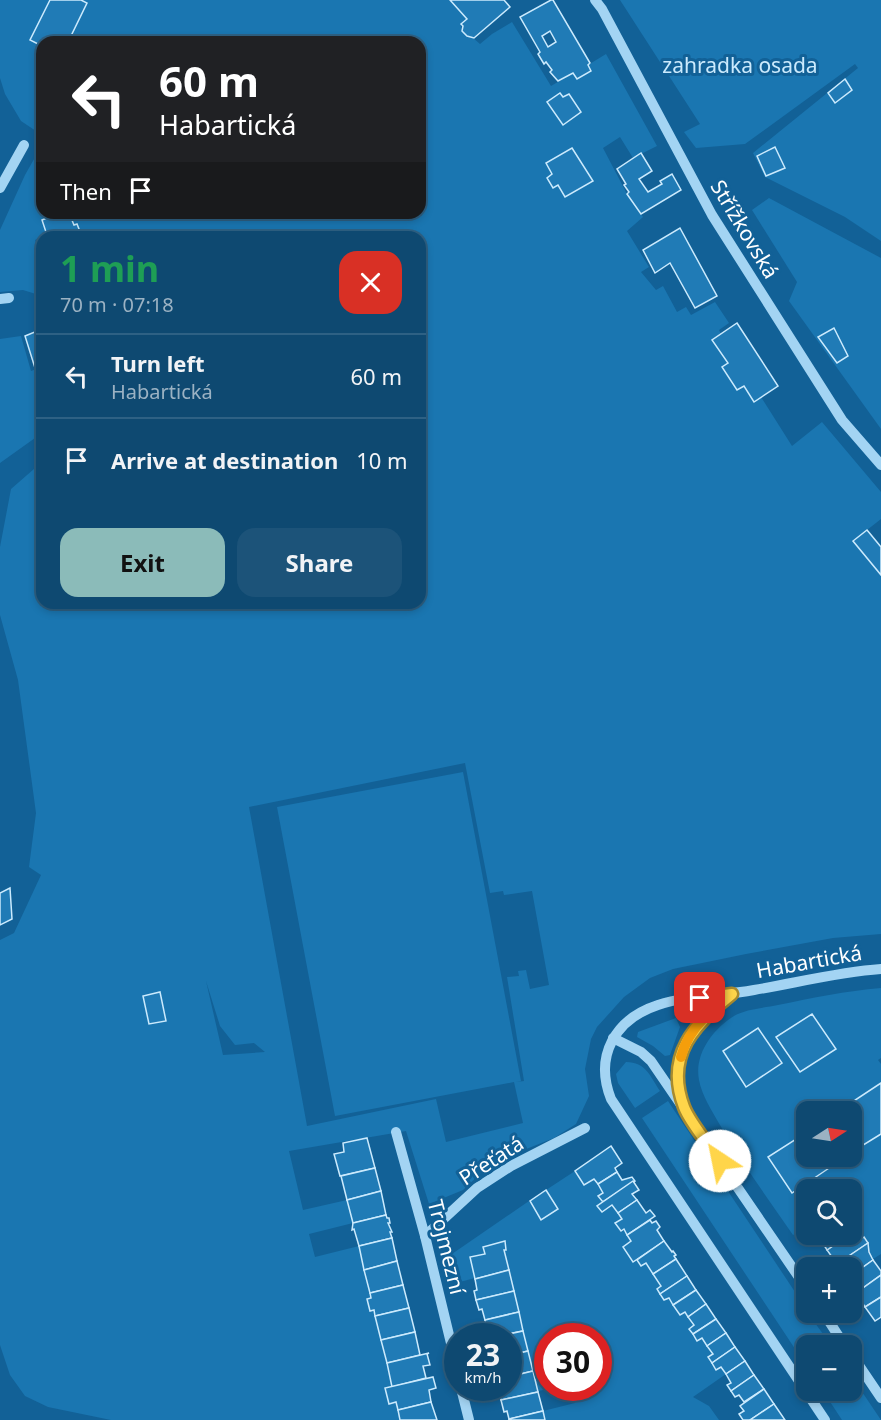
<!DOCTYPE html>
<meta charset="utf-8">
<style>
body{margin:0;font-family:"Noto Sans",sans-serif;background:#1c5379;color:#f1f3f6;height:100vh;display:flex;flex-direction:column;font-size:22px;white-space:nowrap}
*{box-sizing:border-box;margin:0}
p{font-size:20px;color:#9bb2c3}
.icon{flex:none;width:33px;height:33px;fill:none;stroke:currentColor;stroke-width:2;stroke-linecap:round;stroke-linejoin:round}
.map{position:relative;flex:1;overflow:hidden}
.sheet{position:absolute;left:36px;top:231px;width:390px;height:378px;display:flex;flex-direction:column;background:#0e4971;border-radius:18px;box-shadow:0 3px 9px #0003,0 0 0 2px #2e6184}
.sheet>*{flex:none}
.hud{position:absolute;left:36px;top:36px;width:390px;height:183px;border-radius:18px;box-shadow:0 3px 9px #0003,0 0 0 2px #2e6184;background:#202124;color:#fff;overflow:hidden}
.needle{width:39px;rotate:78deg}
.controls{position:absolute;left:796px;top:1101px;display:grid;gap:12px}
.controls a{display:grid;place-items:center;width:66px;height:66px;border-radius:12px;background:#0e4971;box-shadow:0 3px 9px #0003,0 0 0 2px #2e6184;font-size:30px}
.speed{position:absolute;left:444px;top:1323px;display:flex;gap:12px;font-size:30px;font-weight:700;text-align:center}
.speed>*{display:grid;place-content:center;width:78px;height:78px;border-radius:50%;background:#0e4971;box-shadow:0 3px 9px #0003,0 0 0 2px #2e6184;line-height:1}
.speed small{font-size:15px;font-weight:400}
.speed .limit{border:9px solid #d22;background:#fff;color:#111}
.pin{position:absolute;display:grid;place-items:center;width:51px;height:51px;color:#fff;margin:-26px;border-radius:12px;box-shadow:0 3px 9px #0006}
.me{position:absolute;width:66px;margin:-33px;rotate:326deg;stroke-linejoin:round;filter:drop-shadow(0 0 4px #0008)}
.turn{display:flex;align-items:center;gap:21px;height:126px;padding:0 24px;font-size:27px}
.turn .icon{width:78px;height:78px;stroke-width:2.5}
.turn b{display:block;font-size:42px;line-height:51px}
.then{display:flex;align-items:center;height:57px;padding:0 24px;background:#0003;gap:12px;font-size:22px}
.round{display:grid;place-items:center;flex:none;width:63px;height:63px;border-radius:18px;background:#1c5379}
.head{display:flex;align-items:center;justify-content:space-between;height:102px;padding:0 24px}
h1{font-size:36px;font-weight:700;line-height:45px;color:#1e9e55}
.cta{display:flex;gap:12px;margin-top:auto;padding:12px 24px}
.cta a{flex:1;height:69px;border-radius:18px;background:#8bbbb9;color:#111;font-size:24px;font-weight:700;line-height:69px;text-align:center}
.cta a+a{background:#1c5379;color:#f1f3f6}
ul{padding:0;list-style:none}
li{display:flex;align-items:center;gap:18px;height:84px;padding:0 24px;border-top:2px solid #2e6184}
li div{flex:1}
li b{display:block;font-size:22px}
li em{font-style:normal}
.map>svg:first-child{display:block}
.green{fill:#1a76b1;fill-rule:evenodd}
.building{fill:#207bb6;stroke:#cbeafd;stroke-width:1.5;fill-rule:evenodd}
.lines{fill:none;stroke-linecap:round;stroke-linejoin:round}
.minor{stroke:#a3d4f3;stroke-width:10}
.route-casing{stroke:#a68a30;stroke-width:15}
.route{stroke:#ffd54a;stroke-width:10}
.slow{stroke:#f59e0b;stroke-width:10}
.labels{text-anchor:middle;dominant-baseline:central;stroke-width:6;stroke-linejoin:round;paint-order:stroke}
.park-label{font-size:21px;fill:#cbeafd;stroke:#126197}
.street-label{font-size:21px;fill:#fff;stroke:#126197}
</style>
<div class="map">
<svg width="881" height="1420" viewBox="0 0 881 1420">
<rect width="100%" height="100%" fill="#126197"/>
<g class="green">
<polygon points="0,0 50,0 30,40 42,46 42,135 21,121 5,94 0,78"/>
<path d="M81,0H450L467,19L461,24L462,31L467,36L472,37L480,44L492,34L512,22L551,86L573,73L577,79L591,71L588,65L606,54L657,146L633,158L620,137L603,148L627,194L643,217L627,231L649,267L641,272L656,290L663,286L677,312L686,307L691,315L715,302L729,323L719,330L721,334L712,340L728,363L737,390L744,386L754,401L761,397L792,446L822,422L881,492V519L853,541L881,575V934L833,938L746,954L673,969L650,978L624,997L597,1027L591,1039L585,1069L589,1096L576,1124L554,1138L506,1157L484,1170L463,1190L429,1204L406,1131L289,1151L303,1210L347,1200L353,1223L309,1234L315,1257L359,1246L371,1298L367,1299L370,1311L374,1310L392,1387L389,1403L396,1402L400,1420H111L48,1407L25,1396L10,1375L0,1345V940L14,933L41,875L29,867L36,813L18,680L0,615V547L11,489L42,462V513L37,514L42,547V603H420V237H87L84,233L81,234L77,224L74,225L69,213H420V42H68L87,4ZM560,93L563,97L569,94L581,112L563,125L547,102ZM576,153L593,181L565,197L558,185L553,188L547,178ZM465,763L490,893L503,891L504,895L532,891L549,985L530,989L526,970L518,971L519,976L507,977L524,1081L516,1082L521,1081L463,772L277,807L335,1116L514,1082L523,1123L446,1142L436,1099L307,1126L249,807ZM206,981L220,1026L235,1045L254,1043L265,1052L223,1055ZM160,992L165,1021L149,1024L143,996Z"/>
<polygon points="620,0 881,0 881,241 845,217 765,177 753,153 858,68 855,64 745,144 696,148 684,132 700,124"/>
<polygon points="42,145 42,213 59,213 42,220 47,235 35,240 39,249 42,249 42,293 39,295 23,290 0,292 0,230 25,175"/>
<polygon points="769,198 881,258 881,429 789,301 797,282 752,210"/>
<polygon points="21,336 31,371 42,367 42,439 35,438 0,463 0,339"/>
<path d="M881,988V1058L878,1060L881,1064V1083L837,1111L807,1112V1132L768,1157L792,1193L844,1158L843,1157L852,1156V1152L881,1134V1254L873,1259L852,1227V1190H807V1226L793,1235C768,1199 742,1163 720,1125C712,1111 702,1096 699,1080C694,1054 713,1029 734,1016C746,1009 764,1008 778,1005C812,998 846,991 881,988ZM758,1028L782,1063L746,1087L723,1051ZM835,1049L800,1072L787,1055L788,1054Z"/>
<polygon points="676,1018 680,1027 670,1055 665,1056 653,1046 637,1037 638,1032"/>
<path d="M626,1062C646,1062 650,1076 660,1091L635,1108L618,1083L616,1074Z"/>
<polygon points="668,1101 807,1310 807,1312 831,1345 807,1346 807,1367 642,1118"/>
<polygon points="575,1171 584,1185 594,1179 603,1193 599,1196 603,1202 597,1206 601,1211 612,1205 622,1219 616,1224 621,1231 624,1229 631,1241 623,1248 633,1262 637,1260 641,1266 646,1263 661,1286 657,1289 664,1300 669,1298 673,1305 685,1312 694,1326 689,1329 697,1341 702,1338 713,1354 708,1357 716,1369 721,1367 726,1374 693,1397 709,1406 719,1420 545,1420 543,1411 575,1403 577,1388 598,1388 598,1336 548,1336 548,1388 554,1388 538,1391 504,1250 506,1250 504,1242 483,1247 484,1254 470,1257 475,1278 456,1283 449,1256 529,1201 541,1219 558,1209 546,1190"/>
<polygon points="852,1377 881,1420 842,1420 823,1391 852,1390"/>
</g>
<g class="building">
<polygon points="50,0 81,0 87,3 68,42 57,39 56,42 42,42 42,46 30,40"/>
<polygon points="450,0 504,0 510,7 474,38 467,36 462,31 463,26 461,24 467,19"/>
<path d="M551,0H553L590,63L588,65L591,71L577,79L573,73L558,81L550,72L552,70L546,62L544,64L538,54L540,52L520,17ZM550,31L556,42L548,47L542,36Z"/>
<polygon points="845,79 852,90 835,103 828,93"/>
<polygon points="560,93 563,97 569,94 581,112 563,125 547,102"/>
<polygon points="775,147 785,168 766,176 757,156"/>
<polygon points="572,148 593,181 565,197 558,185 553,188 547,178 552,174 546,163"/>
<polygon points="641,153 652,171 639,179 648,192 662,184 660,181 672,174 681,190 641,214 627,194 629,192 624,185 626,184 617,169"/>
<polygon points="59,213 69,213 74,225 77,224 81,234 84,233 86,237 42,237 47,235 42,220"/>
<polygon points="680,228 717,296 695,308 670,263 655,273 643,250"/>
<polygon points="737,323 778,386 754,402 744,386 737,390 722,367 728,363 712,340"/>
<polygon points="834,328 848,356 837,363 818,337"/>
<polygon points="42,329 42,365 35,368 25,336"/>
<polygon points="42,513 42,547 41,547 37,514"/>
<polygon points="867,530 881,547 881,575 853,541"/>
<polygon points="10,888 12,919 0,925 0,893"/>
<polygon points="160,992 166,1021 149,1024 143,996"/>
<polygon points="812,1014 836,1049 800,1072 776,1037"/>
<polygon points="758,1028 782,1063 746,1087 723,1051"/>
<polygon points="881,1083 881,1134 852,1152 852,1112 837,1112"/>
<polygon points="807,1132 807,1156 844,1158 792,1193 768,1157"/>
<polygon points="367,1138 375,1168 340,1176 334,1154 344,1152 343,1143"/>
<polygon points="611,1146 622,1163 615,1168 617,1172 598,1184 594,1179 584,1185 575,1171"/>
<polygon points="375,1168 381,1191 347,1200 341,1176"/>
<polygon points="617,1172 622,1180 632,1177 635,1181 603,1202 598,1196 603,1193 598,1184"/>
<polygon points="633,1181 639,1190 632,1194 637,1200 618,1213 612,1205 602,1212 597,1206"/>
<polygon points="546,1190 558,1209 541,1220 530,1201"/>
<polygon points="381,1191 386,1215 353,1223 347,1200"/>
<polygon points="637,1200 646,1213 650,1210 655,1216 627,1235 624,1229 621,1231 615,1223 622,1219 618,1213"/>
<polygon points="386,1215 387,1218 389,1218 390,1223 388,1223 392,1232 390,1232 392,1238 359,1246 354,1229 352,1230 353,1223"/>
<polygon points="650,1220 652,1223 656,1221 660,1227 657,1230 664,1241 633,1262 623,1247 631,1241 627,1235"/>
<polygon points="855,1231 860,1239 864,1237 868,1243 837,1264 827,1250"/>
<polygon points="817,1234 850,1234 827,1250"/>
<polygon points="392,1238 397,1261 364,1270 359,1246"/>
<polygon points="505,1241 506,1250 504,1250 509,1270 475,1279 470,1257 485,1254 483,1247"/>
<polygon points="664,1241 672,1252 673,1251 676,1255 674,1256 676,1259 653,1274 646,1263 641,1266 637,1260"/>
<polygon points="868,1243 869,1252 873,1260 852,1275 852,1268 839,1268 837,1264"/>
<polygon points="676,1259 687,1276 660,1294 657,1289 661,1286 653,1274"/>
<polygon points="873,1260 881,1271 881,1275 856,1293 852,1287 852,1275"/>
<polygon points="397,1261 403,1285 370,1293 364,1270"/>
<polygon points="509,1270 514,1291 476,1300 474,1291 477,1290 475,1279"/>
<polygon points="881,1275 881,1297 865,1307 856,1293"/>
<polygon points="687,1276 696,1290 673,1305 669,1298 664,1300 660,1294"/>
<polygon points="403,1285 409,1308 375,1316 374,1310 370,1311 367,1299 371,1298 370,1293"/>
<polygon points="696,1290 706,1304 688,1317 685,1312 680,1315 673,1305"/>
<polygon points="514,1291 519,1312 485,1320 482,1309 479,1310 476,1300"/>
<polygon points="881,1297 881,1317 875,1321 865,1307"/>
<polygon points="706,1304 716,1319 693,1334 689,1329 694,1325 688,1317"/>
<polygon points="409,1308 415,1332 381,1340 375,1316"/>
<polygon points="519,1312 523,1331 499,1336 486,1336 484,1330 487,1330 485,1320"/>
<polygon points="716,1319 726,1333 707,1346 702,1338 697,1341 693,1334"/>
<polygon points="523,1331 528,1351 508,1356 508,1336 499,1336"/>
<polygon points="415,1332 420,1355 387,1363 381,1340"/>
<polygon points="726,1333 735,1347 712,1363 708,1357 713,1354 707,1346"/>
<polygon points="735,1347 745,1361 726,1374 721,1367 716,1370 712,1363"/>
<polygon points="528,1351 533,1371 508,1377 508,1356"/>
<polygon points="429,1353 427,1354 430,1365 423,1366 426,1378 392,1387 387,1363"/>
<polygon points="745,1361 754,1375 731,1391 727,1385 731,1383 726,1374"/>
<polygon points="533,1371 538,1392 501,1400 498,1388 508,1388 508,1377"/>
<polygon points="754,1375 764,1389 744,1402 739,1395 735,1397 731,1391"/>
<polygon points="433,1377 436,1388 429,1390 431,1402 398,1410 396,1402 389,1404 385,1388"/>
<polygon points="764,1389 774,1404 750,1420 743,1420 739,1414 744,1411 740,1406"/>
<polygon points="538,1392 543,1411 509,1419 507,1411 504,1412 501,1400"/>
<polygon points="431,1402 437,1420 400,1420 398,1410"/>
<polygon points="774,1404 785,1420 750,1420"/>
<polygon points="543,1411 545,1420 509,1420 509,1419"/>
</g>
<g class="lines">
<g class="minor">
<polyline points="595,0 602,9 712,215 842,420 881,465"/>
<polyline points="0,188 24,145"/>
<polyline points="0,299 9,298"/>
<polyline points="613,1038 641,1052 651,1061 807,1289"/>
<path d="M682,1100C669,1051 695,1023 731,995"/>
<polyline points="396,1132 425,1236 458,1372"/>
<polyline points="425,1236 477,1188 511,1166 585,1128"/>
<polyline points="823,1312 845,1346"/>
<polyline points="852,1355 881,1398"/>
<polyline points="461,1388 469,1420"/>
<path d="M825,1420L611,1099C594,1056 615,1019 658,1005C688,995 722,996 754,990C796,983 838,972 881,969"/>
</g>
</g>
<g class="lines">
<g class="route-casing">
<path id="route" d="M700,998L732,994C695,1024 664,1055 684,1107C690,1123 710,1146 720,1161"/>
</g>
<use href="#route" class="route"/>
<path class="slow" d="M681,1057C685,1041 692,1030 704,1018"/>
</g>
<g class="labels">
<g class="park-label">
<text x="740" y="65">zahradka osada</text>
</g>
<g class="street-label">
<text transform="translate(745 229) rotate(59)">Střížkovská</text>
<text transform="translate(809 961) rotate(-10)">Habartická</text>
<text transform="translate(491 1160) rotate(-33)">Přeťatá</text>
<text transform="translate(447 1247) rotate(76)">Trojmezní</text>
</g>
</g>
</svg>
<div class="controls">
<a><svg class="needle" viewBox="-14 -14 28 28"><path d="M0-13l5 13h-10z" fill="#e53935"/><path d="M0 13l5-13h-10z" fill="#9bb2c3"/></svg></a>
<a><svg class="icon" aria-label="search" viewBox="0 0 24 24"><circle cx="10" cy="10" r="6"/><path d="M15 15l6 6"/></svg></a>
<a>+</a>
<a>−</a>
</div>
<div class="speed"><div>23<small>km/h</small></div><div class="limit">30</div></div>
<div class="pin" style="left:700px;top:998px;background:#d93025"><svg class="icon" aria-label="arrive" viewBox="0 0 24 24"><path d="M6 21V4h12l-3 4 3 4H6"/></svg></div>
<svg class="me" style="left:720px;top:1161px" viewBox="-20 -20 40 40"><circle r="19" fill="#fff"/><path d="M0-13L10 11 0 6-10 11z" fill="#ffd54a"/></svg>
<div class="hud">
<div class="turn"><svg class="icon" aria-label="left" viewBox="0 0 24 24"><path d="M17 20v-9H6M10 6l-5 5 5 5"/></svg><div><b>60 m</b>Habartická</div></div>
<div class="then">Then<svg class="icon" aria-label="arrive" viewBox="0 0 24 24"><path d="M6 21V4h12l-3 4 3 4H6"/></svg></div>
</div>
<section class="sheet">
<div class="head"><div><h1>1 min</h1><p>70 m · 07:18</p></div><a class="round" style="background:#d93025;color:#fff"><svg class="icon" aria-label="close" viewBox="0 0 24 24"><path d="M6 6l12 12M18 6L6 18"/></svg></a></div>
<ul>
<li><svg class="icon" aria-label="left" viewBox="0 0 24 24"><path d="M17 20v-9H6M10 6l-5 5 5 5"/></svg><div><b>Turn left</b><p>Habartická</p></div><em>60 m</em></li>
<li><svg class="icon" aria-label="arrive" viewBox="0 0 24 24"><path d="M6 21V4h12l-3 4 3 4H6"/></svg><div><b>Arrive at destination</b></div><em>10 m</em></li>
</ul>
<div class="cta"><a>Exit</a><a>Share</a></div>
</section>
</div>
